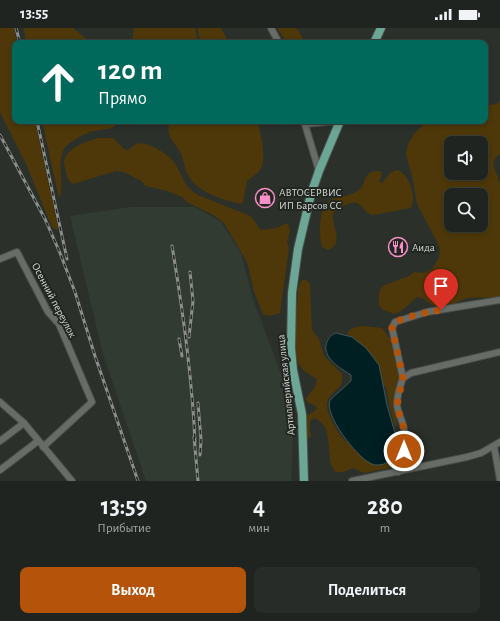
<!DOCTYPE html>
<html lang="ru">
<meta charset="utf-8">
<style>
body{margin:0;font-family:"Alegreya Sans",sans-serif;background:#282c29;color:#f1f3f6;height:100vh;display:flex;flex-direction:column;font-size:15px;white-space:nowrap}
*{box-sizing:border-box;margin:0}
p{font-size:13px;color:#a2a4a5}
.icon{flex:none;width:22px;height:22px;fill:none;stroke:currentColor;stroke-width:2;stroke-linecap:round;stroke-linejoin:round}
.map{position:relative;height:453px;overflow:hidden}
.sheet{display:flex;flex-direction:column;background:#202420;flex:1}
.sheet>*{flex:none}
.guide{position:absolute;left:12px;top:12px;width:476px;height:84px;border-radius:8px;box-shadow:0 2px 6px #0003,0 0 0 1px #3d413e;background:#00695c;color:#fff;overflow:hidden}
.buttons{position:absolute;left:444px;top:108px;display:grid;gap:8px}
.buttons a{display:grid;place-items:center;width:44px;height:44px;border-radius:8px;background:#202420;box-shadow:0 2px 6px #0003,0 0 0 1px #3d413e;font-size:20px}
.pin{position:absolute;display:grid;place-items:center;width:34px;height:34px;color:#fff;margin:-41px -17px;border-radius:50% 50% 50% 0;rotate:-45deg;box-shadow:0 0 4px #0007}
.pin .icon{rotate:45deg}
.me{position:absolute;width:44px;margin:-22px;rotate:0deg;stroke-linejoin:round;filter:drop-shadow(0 0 3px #0008)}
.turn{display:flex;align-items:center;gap:14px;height:84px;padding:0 20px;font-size:18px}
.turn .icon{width:52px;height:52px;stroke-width:2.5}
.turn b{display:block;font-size:28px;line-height:34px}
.eta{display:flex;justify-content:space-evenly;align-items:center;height:68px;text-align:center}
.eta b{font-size:24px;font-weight:600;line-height:28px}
.button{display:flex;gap:8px;margin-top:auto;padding:8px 20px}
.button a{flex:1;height:46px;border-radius:8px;background:#b45309;color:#fff;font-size:16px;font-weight:600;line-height:46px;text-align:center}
.button a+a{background:#282c29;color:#f1f3f6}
.status{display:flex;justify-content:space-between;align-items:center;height:28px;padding:0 20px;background:#202420;direction:ltr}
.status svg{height:11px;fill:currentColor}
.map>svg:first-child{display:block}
.built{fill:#323b31}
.green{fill:#4e3809;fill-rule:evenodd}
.water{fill:#001f22;stroke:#405657}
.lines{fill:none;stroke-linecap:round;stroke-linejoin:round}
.minor-casing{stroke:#4a4d4a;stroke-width:8}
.major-casing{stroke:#4a4d4a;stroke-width:10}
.minor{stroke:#676c67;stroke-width:6}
.major{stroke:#6ca795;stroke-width:8}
.rail-casing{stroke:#8b8f8b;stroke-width:3}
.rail{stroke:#222621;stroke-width:1.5;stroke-dasharray:4.5;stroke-linecap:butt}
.route{stroke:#b45309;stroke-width:7;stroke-dasharray:0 12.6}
.labels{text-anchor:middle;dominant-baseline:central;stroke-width:4;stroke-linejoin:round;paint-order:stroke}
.poi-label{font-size:11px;fill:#d4d7d4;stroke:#222621;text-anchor:start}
.street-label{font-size:11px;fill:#d4d7d4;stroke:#222621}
</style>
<div class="status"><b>13:55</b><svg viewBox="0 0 49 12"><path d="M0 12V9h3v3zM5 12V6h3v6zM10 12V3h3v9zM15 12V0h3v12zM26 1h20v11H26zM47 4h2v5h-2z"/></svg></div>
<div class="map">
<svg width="500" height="453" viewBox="0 0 500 453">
<rect width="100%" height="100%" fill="#2b302b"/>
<polygon class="built" points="131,179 195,179 221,194 241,225 253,271 284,354 294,384 291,453 146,453 103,326 70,188"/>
<g class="green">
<polygon points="0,0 14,0 17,15 15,15 15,93 35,93 57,195 58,200 57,202 52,199 26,136 0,84"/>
<polygon points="24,0 73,0 91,15 26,15"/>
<polygon points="134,0 195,0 198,15 132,15"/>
<polygon points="197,0 221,0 229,15 201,15"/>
<polygon points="277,0 296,0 302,8 303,15 287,15"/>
<path d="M485,70L488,77L496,76L500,73V126C486,136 499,144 500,157C500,194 500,231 500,269C490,270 479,269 469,270C458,272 449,280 439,279C430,279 426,269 417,269L400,284L394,286L382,281L379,277V265L381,260L385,257L409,248L414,244L424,245L430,242L435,237L439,229L440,221L437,214L417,176L412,148L406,126L408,116L415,105L424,96L432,93H485ZM451,115H481V145H451ZM451,167H481V197H451Z"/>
<path d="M42,93H120C114,103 100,101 90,104C84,106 78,109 73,113C69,115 65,118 63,123C57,138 64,153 60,169L59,170Z"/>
<path d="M170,93H258C260,105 267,130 261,140C258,146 251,149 247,153L243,174L241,176C225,173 195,163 188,147C184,140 184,131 180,124C173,111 165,109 170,93Z"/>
<path d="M99,110H113L124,121L128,122C131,120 133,118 136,116C140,114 147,116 151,118C161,122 170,128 176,137C184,150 183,158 198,167L248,187C256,191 255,197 261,202L277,200L285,196H288L290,203L287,214L289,220L280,285L270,288L263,286L254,264L247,234L224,195L215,188L187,174L182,169L167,163L146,158L141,153L124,144L116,143L73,156C68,153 67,149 66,143C65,140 64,137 64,134C66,119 88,113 99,110Z"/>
<path d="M397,142C409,144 418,173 410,180L373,187C368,186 365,183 362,179C353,168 342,180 333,185C331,198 346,217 327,222L322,219C319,208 318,178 330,172C339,168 350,169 359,162C367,155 362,142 380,143L382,147L379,154L382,155L390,145Z"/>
<path d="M302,252H306L310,256L312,302L319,311L324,328L342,346C345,361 332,362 328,372C325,379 329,386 332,393C347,423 360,423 391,430L398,418H400L402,422L398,438L395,439L364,445L353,440L344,444H336L333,441L331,437C329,426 329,412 326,401C324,396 313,384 310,395C309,398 310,404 311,408L309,410L306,411V388L315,383L317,380L316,378L307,374L306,370L315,359L317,351L304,343L299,337L297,331L295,312L298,261L299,257Z"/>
<path d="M364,298L382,300L390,310L399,347V352L395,378L397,397L395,398L390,380L386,359L379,356L347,305C351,299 357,299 364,298Z"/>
</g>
<path class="water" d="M336,305L352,309L366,320L379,337L387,377L397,412C396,421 394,433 384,436C379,437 375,438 370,435C356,428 324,387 330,372L351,353V347C340,340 321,329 327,314C329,309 331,307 336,305Z"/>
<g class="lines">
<g class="minor-casing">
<g id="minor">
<polyline points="271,0 279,15"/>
<polyline points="304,93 319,143"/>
<polyline points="305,96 337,93"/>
<polyline points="0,231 17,224 48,284 59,296 92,374 43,419"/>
<polyline points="403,350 392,300 395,294 427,284 500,272"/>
<polyline points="0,374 24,395 72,453"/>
<polyline points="0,413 24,395"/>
<polyline points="494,418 500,452"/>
<polyline points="0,442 38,413"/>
<path d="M398,444C404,430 407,415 404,401C403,393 398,386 397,377C397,368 400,358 403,350L411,345L500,324"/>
<polyline points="352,453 467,429 481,425 500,414"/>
</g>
</g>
<g class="major-casing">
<g id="major">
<polyline points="374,15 381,0"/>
<polyline points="304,453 302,386 293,342 291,320 292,265 298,221 311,166 319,143 340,93"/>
</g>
</g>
<use href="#minor" class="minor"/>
<use href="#major" class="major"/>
<g class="rail-casing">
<g id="rail">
<polyline points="16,0 20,15"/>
<polyline points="37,93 67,231"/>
<polyline points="0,107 45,191 60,225 75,264 95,328 138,453"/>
<path d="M172,218C183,283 192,348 195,414"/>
<polyline points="189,309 193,273 190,244"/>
<polyline points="179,311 182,328"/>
<polyline points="198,375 201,412 200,427"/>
<polyline points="194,409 198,453"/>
</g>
</g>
<use href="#rail" class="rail"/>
</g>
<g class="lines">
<path class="route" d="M404,423V400L401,392L397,377L403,350L392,300V297C400,289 430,284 441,282"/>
</g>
<defs>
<g id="shop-ring" transform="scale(1)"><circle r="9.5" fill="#222621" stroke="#f98fc8" stroke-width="1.5"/><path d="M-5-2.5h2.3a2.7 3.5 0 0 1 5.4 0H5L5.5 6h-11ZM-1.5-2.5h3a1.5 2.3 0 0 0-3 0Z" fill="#f98fc8"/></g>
<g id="restaurant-ring" transform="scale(1)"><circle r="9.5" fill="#222621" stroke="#f98fc8" stroke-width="1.5"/><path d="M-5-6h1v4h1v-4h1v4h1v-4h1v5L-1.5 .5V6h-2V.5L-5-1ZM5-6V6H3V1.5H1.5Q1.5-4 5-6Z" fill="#f98fc8"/></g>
</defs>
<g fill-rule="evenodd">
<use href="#shop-ring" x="265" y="170"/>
<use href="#restaurant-ring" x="398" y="219"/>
</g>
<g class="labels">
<g class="poi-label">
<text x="279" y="164">АВТОСЕРВИС<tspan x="279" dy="13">ИП Барсов СС</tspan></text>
<text x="412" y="219">Аида</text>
</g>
<g class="street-label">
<text transform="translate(54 272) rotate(62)">Осенний переулок</text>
<text transform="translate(286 357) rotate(-96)">Артиллерийская улица</text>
</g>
</g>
</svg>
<div class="buttons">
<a><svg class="icon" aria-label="sound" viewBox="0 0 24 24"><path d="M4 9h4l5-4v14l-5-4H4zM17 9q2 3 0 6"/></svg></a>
<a><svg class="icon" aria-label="search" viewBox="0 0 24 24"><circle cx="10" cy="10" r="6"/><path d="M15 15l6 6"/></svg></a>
</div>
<div class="pin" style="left:441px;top:282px;background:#d93025"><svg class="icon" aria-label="arrive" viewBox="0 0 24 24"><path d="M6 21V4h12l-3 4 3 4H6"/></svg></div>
<svg class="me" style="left:404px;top:423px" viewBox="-20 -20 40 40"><circle r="17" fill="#b45309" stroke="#fff" stroke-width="3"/><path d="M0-11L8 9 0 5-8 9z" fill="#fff"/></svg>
<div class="guide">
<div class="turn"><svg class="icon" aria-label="ahead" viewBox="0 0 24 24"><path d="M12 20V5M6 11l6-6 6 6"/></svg><div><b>120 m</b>Прямо</div></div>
</div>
</div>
<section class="sheet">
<div class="eta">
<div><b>13:59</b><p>Прибытие</p></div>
<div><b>4</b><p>мин</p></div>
<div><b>280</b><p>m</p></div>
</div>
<div class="button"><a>Выход</a><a>Поделиться</a></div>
</section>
